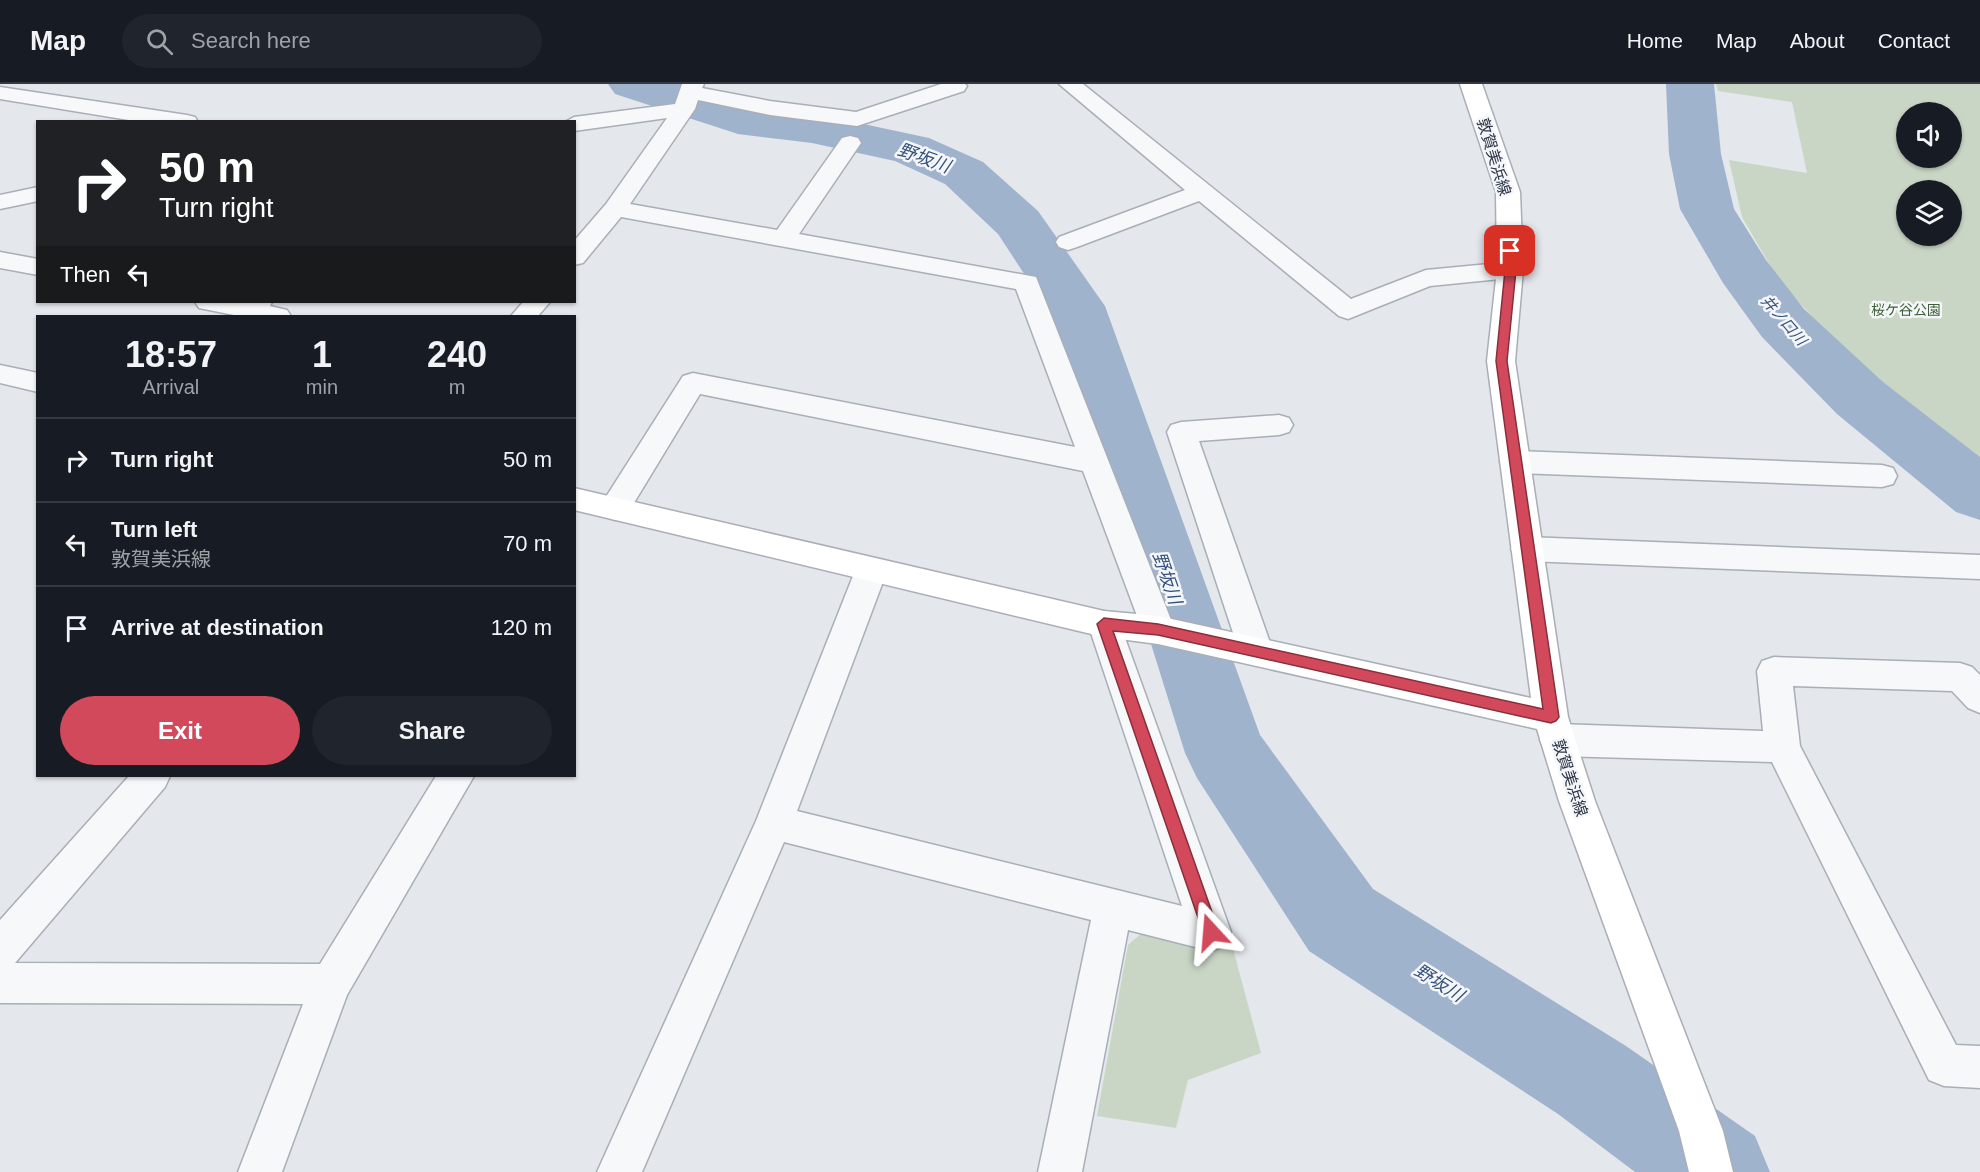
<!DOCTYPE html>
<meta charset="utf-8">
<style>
body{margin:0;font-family:Helvetica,"Noto Sans JP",sans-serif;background:#20242c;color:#f1f3f6;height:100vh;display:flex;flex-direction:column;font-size:22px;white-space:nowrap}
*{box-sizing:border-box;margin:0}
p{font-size:20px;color:#9ea1a6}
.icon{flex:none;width:33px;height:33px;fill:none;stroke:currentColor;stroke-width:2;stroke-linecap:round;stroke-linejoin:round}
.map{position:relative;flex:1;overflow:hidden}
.sheet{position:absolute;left:36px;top:231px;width:540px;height:462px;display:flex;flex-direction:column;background:#171b24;border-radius:0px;box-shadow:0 2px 4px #0004}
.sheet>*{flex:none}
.banner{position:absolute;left:36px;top:36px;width:540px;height:183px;border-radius:0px;box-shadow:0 2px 4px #0004;background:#202124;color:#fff;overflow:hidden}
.buttons{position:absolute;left:1896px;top:18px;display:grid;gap:12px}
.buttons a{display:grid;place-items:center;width:66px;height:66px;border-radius:50%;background:#171b24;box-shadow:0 2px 4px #0004;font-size:30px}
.pin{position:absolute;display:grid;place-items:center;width:51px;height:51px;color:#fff;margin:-26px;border-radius:12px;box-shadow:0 3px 9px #0006}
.me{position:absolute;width:66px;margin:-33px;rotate:341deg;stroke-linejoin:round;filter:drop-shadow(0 0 4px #0008)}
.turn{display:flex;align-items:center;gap:21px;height:126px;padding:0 24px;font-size:27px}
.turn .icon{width:78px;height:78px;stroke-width:2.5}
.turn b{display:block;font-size:42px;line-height:51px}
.then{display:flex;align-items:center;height:57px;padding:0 24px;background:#0003;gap:12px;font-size:22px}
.eta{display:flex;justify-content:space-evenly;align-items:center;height:102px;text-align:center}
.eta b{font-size:36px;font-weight:700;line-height:42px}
.cta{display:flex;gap:12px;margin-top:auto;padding:12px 24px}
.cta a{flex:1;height:69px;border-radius:36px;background:#d1495b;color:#fff;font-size:24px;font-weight:700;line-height:69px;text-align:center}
.cta a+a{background:#20242c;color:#f1f3f6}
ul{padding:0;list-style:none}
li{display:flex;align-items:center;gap:18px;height:84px;padding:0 24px;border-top:2px solid #363941}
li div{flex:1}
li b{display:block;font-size:22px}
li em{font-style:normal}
header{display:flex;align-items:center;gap:36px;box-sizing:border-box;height:84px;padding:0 30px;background:#171b24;border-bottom:2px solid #363941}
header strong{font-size:28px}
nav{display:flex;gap:33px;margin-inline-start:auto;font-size:21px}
.search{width:420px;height:54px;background:#20242c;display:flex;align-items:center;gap:15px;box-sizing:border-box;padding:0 21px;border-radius:33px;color:#9ea1a6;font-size:22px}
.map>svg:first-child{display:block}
.green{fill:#c9d6c5;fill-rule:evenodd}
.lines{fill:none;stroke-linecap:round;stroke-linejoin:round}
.river{fill:#9fb4cc;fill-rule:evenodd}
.street-casing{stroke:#a9aeb7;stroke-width:3}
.secondary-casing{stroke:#a9aeb7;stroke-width:3}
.street{fill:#f7f8fa;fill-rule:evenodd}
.secondary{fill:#fff;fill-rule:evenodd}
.route{fill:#d1495b;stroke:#882f3b;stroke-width:1.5}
.labels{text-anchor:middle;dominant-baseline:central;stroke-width:5;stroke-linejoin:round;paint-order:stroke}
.far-park-label{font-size:14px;fill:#3f6138;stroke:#f4f6f9}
.far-water-label{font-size:15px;font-style:italic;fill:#34527a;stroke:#f4f6f9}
.street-label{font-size:16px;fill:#2b3445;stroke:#f4f6f9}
.water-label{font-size:18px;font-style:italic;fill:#34527a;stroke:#f4f6f9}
</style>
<header>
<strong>Map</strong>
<div class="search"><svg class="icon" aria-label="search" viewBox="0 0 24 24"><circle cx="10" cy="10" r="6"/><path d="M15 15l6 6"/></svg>Search here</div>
<nav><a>Home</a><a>Map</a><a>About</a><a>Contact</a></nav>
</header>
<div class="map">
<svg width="1980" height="1088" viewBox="0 0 1980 1088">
<rect width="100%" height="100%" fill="#e4e7ec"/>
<g class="green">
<path d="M1716,0H1980V378L1873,300L1778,195L1742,133L1729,76L1807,89L1792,18L1718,7ZM1906,28H1952V74H1906ZM1906,106H1952V152H1906Z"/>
<polygon points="1150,842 1232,861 1261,969 1188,996 1176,1044 1097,1032 1128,861"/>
</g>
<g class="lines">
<g class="river">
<polygon points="608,0 681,0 745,21 812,29 929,54 983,78 1038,127 1105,222 1260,651 1373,805 1626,962 1755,1052 1770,1088 1635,1088 1558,1030 1309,867 1197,694 1185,669 1046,223 998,150 945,100 895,77 812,59 738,50 615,10"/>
<polygon points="1666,0 1714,0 1721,70 1734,125 1766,176 1804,225 1883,298 1980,373 1980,436 1956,428 1837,330 1762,253 1723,199 1680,125 1669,70"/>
</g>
<g class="street-casing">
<g id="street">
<polygon points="682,0 704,0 702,4 770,17 856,28 941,0 965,0 967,2 964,7 857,42 770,31 698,16 695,25 630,120 777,146 842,54 850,52 858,54 861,59 799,150 1036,193 1175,546 1170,556 1158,560 1146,556 1083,387 700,310 626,432 615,436 604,432 600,424 604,416 683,292 693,289 1075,363 1016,205 621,133 583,179 574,181 574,157 606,120 667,34 574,47 574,38 565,38 574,33 675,20"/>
<polygon points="1059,0 1083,0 1351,215 1426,186 1510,178 1519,180 1523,186 1519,192 1510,194 1430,202 1348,235 1339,232 1199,117 1077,163 1068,166 1059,163 1056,158 1059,153 1185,106"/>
<polygon points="0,3 187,31 195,33 198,38 141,38 0,15"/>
<polygon points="38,103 38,117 0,125 0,111"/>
<polygon points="0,168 38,175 38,191 0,184"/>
<polygon points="195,218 272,218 270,222 287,226 291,232 239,232 199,224"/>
<polygon points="523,218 550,218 538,232 511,232"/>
<polygon points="0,281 38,289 38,308 0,299"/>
<polygon points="1279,331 1289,334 1293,341 1289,348 1279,351 1199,357 1273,567 1268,577 1256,581 1244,577 1239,567 1167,348 1171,341 1181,338"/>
<polygon points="1515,367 1882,381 1893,384 1897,392 1893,400 1882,403 1515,389 1505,386 1500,378 1505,370"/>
<polygon points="1527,453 1980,471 1980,495 1527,477 1516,474 1511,465 1516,456"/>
<polygon points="871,474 882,478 887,487 797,727 1182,822 1088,540 1092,530 1104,527 1116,530 1120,540 1231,848 1225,862 1211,867 1128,846 1082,1088 1038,1088 1091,836 784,758 642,1088 597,1088 756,737 855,487 860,478"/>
<polygon points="1774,573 1960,579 1972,583 1980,591 1980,629 1968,624 1952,607 1793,602 1800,662 1956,961 1980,962 1980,1004 1944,1002 1929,996 1772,678 1558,672 1545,667 1540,656 1545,645 1558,640 1763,647 1757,587 1762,577"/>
<polygon points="129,692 170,692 165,703 15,879 320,880 436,692 474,692 347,911 282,1088 238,1088 303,920 0,919 0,836"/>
</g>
</g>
<g class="secondary-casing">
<polygon id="secondary" points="1460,0 1482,0 1520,108 1523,186 1515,277 1568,633 1595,717 1723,1047 1733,1088 1689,1088 1679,1047 1559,717 1537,645 1158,560 1104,553 574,426 574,404 1104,527 1158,532 1531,614 1487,277 1497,186 1496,108"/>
</g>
<use href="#street" class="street"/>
<use href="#secondary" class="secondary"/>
</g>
<polygon class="route" points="1510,163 1515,167 1516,186 1507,277 1559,633 1556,637 1551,639 1158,551 1113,547 1219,848 1216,854 1211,856 1205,854 1097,540 1104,534 1158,540 1543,625 1496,277 1505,186 1504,167"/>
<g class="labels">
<g class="far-park-label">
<text x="1906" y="226">桜ケ谷公園</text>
</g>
<g class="far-water-label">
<text transform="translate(1784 236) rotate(49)">井ノ口川</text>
</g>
<g class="street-label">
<text transform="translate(1494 73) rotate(73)">敦賀美浜線</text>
<text transform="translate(1570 694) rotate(72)">敦賀美浜線</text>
</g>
<g class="water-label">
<text transform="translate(924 74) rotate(20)">野坂川</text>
<text transform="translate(1167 494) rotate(71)">野坂川</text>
<text transform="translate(1439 899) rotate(32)">野坂川</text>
</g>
</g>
</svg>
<div class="buttons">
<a><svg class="icon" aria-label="sound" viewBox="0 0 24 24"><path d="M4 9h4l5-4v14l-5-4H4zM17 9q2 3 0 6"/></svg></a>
<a><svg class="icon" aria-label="layers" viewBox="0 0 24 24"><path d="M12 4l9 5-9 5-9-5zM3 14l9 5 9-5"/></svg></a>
</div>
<div class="pin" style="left:1510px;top:167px;background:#d93025"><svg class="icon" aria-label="arrive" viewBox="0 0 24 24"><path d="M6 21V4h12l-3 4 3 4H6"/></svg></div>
<svg class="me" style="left:1211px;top:848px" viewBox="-20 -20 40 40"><path d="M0-17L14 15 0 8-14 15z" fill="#d1495b" stroke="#fff" stroke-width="4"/></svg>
<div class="banner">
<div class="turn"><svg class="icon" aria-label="right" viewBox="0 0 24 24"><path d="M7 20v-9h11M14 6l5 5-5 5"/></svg><div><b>50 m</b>Turn right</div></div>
<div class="then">Then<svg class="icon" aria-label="left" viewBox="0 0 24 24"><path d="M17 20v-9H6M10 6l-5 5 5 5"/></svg></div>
</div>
<section class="sheet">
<div class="eta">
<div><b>18:57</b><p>Arrival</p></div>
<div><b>1</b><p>min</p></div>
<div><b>240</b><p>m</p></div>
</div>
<ul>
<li><svg class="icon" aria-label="right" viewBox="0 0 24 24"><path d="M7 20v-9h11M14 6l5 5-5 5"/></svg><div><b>Turn right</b></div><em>50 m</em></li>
<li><svg class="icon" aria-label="left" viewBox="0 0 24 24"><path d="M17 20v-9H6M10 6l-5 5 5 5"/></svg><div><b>Turn left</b><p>敦賀美浜線</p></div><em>70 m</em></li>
<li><svg class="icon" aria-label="arrive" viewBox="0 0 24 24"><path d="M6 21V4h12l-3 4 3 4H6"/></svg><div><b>Arrive at destination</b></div><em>120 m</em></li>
</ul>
<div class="cta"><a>Exit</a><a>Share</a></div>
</section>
</div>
